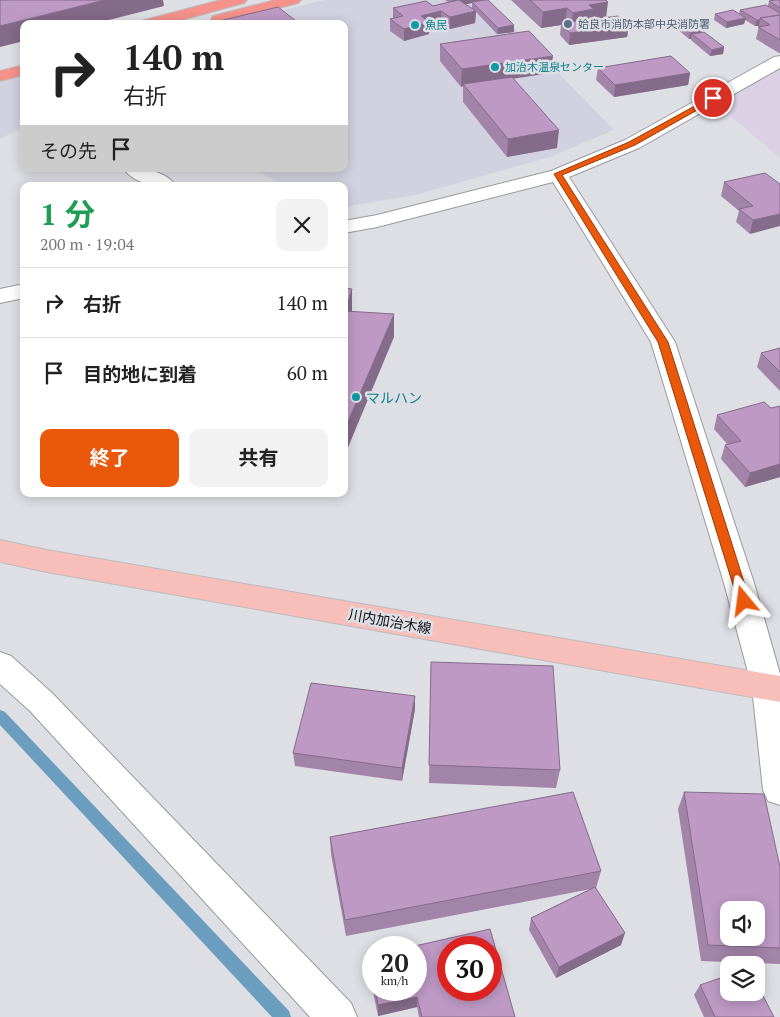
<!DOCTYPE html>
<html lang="ja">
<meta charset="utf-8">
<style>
body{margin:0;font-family:"PT Serif","Noto Sans JP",serif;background:#f2f2f2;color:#222;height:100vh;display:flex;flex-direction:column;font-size:19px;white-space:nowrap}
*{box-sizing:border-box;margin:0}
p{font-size:16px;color:#767676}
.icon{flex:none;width:28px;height:28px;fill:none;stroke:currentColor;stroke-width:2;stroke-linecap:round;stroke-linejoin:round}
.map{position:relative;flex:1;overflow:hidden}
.drawer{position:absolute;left:20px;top:182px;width:328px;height:315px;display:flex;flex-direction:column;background:#fff;border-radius:10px;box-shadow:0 2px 12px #0003}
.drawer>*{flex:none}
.top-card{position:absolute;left:20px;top:20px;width:328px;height:152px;border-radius:10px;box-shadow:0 2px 12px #0003;background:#fff;color:#222;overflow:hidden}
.controls{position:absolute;left:720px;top:901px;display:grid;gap:10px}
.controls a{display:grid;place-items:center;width:45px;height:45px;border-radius:10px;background:#fff;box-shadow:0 2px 12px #0003;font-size:25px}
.speed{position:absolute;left:362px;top:936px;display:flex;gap:10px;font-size:25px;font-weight:700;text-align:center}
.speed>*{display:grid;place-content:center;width:65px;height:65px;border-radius:50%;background:#fff;box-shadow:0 2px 12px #0003;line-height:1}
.speed small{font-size:12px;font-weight:400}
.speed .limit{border:8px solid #d22;background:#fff;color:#111}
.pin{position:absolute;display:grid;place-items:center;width:42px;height:42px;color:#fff;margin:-21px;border:2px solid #fff;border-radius:50%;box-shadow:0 1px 5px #0007}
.me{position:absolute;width:55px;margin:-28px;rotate:344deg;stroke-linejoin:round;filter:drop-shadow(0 0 4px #0008)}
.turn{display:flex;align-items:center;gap:18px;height:105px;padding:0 20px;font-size:22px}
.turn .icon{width:65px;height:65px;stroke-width:2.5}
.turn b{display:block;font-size:35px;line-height:42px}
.then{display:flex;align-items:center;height:48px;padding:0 20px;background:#0003;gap:10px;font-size:19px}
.round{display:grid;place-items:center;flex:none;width:52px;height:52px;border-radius:10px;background:#f2f2f2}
.summary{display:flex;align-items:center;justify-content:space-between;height:85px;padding:0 20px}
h1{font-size:30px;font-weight:700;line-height:38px;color:#1e9e55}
.primary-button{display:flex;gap:10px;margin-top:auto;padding:10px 20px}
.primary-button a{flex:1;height:58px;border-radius:10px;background:#ea580c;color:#fff;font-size:20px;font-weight:700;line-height:58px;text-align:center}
.primary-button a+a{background:#f2f2f2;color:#222}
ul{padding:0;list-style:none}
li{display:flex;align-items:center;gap:15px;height:70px;padding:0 20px;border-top:1px solid #e0e0e0}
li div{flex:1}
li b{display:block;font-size:19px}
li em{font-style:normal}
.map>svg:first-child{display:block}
.built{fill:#d2d1df}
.industrial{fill:#dcd0e4}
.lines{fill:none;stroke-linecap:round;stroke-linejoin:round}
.stream{fill:#6b9dbf;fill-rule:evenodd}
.minor-casing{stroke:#9999a0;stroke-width:2}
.major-casing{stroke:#bcbcbd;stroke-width:2}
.highway-casing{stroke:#bcbcbd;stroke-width:2}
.minor{fill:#fff;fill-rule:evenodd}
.major{fill:#f8beb9;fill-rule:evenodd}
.highway{fill:#f4928b;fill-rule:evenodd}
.wall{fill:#a384a9;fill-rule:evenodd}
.shaded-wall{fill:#846b89}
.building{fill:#bd99c4;stroke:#846b89;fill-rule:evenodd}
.route{fill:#ea580c;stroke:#983908}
.service-dot{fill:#5c6f8a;stroke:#dedee5;stroke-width:2}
.culture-dot{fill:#0f9aa8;stroke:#dedee5;stroke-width:2}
.labels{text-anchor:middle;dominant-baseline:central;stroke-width:5;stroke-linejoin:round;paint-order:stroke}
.far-service-label{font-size:11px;fill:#4e5e75;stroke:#dedee5;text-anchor:start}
.far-culture-label{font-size:11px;fill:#0d838f;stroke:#dedee5;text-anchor:start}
.culture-label{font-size:14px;fill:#0d838f;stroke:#dedee5;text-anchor:start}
.street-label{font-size:14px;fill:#111113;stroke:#dedee5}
</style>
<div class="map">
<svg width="780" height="1017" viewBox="0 0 780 1017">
<rect width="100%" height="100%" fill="#dedee5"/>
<g class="built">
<polygon points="324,0 487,0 614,130 550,157 415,195 344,207 344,186 286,186 252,169 344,169 344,24 229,24"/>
<polygon points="24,74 24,127 0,139 0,80"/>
</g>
<polygon class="industrial" points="780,69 780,158 715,103"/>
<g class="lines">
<polygon class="stream" points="0,710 5,712 289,1011 291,1017 272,1017 0,725"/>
<g class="minor-casing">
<g id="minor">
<polygon points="780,56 780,68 639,148 569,177 675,342 754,583 780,674 780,805 768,801 763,790 752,687 724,583 651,342 553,182 377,227 344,233 344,221 377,215 551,171 625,140 774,57"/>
<path d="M124,169C142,168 165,170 176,186C159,187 135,185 124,169Z"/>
<polygon points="24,284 24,298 0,303 0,289"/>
<polygon points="0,652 11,656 52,693 351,1003 357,1017 310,1017 30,711 0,684"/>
</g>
</g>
<g class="major-casing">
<polygon id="major" points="0,540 47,550 780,676 780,702 47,572 0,562"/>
</g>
<g class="highway-casing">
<g id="highway">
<polygon points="221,0 247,0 244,3 167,24 139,24 141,21"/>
<polygon points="275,0 301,0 298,3 219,24 213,22 211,19 213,16"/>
<polygon points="24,65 24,75 0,81 0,71"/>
</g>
</g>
<use href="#minor" class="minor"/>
<use href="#major" class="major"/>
<use href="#highway" class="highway"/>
</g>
<g class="wall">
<path d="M445,0H488L514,32L497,34L476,12L475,23L450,29L441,23L430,25L429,34L404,41L390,31V19L393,18V8L433,6L448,2ZM472,3V8L466,4Z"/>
<polygon points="511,0 606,0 606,17 629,25 627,37 569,45 560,35 561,25 541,28"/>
<polygon points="780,0 780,53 779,53 756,39 759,26 755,26 745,20 744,24 726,28 714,20 715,14 739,14 740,10 768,6 769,1"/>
<polygon points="678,23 701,32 724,47 723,54 710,56 691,40 691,39 689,39 677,29"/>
<polygon points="440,44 551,73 513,78 557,148 507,157 463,102 463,86 461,87 440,61"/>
<polygon points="598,68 690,73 688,85 614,97 596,80"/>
<polygon points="724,182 780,184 750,234 736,222 739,211 721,196"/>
<polygon points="780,348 780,391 757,367 761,353"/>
<polygon points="780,406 780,477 745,487 721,459 725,445 728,445 714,429 717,415 771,408"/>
<polygon points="431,662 560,770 556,788 429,783"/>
<polygon points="415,709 402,781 295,766 293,753"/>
<polygon points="684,792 780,867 780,964 701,961 678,809"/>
<polygon points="330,837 601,871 596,888 621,945 556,978 529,930 531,918 591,889 346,936 331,854"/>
<polygon points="374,955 374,990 416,990 515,1017 419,1017 417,1007 378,1016 368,967 367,956"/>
<polygon points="700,985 774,1017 704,1017 694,995"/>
</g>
<g class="shaded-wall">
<polygon points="105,0 163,0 164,6 93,24 24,24 24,41 0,47 0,26"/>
<polygon points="452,0 483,0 472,2 472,3 452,7"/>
<polygon points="608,2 606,18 571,29 573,13 589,5"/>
<polygon points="567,8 565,24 561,23 561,25 541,28 543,12"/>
<polygon points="441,11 441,23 430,25 429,34 404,41 404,29 421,16"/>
<polygon points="476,11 475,23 450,29 450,17"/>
<polygon points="746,18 744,24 726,28 727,22"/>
<polygon points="757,20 760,20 759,26 755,26"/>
<polygon points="514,25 514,32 497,34 498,28"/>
<polygon points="629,25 627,37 569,45 570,33"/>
<polygon points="702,31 700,37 692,34 691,39 689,39 690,33"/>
<polygon points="724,47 723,54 710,56 712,50"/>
<polygon points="553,56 551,73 465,86 463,84 463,86 461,87 462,69"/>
<polygon points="690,73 688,85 614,97 615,85"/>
<polygon points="559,130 557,148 507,157 508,139"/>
<polygon points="780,214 780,226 750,234 753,220"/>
<polygon points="352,289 352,312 345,311"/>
<polygon points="394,314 394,337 344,457 344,431"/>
<polygon points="780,464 780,477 745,487 750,473"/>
<polygon points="415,696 415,709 402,781 402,768"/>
<polygon points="625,933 621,945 556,978 559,967"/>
<polygon points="417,997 417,1007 378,1016 378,1005"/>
</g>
<g class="building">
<polygon points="0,0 105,0 0,26"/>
<polygon points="458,0 459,0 476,11 450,17 441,11 421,16 430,22 404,29 390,19 403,16 393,8 426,1 433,6"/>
<polygon points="485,0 488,0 514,25 498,28 472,2"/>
<polygon points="530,0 606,0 608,2 589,5 594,9 573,13 567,8 543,12"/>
<polygon points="775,0 780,0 780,8 769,1"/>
<polygon points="766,5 780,13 780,15 760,18 760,20 757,20 740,10"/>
<polygon points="278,7 300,24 217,24 215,22"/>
<polygon points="733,10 746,18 727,22 715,14"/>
<polygon points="780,15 780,40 758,27 770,25 760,18"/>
<polygon points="618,16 629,25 570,33 561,23"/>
<polygon points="689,21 702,31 690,33 678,23"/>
<polygon points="529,31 553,56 462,69 440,44"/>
<polygon points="704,32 724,47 712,50 692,34"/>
<polygon points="671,56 690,73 615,85 598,68"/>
<polygon points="512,77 559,130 508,139 463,84"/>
<polygon points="765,173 780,184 780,214 753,220 739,209 753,206 724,182"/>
<polygon points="344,288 352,289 345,311 394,314 344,431"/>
<polygon points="780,348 780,372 761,353"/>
<polygon points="764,402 771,408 780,406 780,464 750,473 725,445 741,441 717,415"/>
<polygon points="431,662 553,666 560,770 429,765"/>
<polygon points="311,683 415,696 402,768 293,753"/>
<polygon points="573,792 601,871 345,920 330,837"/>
<path d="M684,792L764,794L780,867V948L708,945ZM729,910H756V938H729Z"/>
<polygon points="595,887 625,933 559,967 531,918"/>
<path d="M490,929L515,1017H422L417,997L378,1005L375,990H416V948H406ZM449,948H491V990H449Z"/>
<polygon points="374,955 374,985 367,956"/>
<polygon points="729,975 729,992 756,992 756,982 774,1017 715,1017 700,985"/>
</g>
<polygon class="route" points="713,96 715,97 715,100 635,145 562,175 668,342 750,601 748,604 739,604 738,601 658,342 554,174 629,142"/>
<circle class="service-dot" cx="568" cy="24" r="5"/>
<g class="culture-dot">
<circle cx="415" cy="25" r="5"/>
<circle cx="495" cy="67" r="5"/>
<circle cx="356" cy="397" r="5"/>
</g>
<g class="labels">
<g class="far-service-label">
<text x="578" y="24">姶良市消防本部中央消防署</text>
</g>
<g class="far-culture-label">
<text x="425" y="25">魚民</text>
<text x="505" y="67">加治木温泉センター</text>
</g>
<g class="culture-label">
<text x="366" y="397">マルハン</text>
</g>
<g class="street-label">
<text transform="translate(390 621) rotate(10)">川内加治木線</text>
</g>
</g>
</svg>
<div class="controls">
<a><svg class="icon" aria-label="sound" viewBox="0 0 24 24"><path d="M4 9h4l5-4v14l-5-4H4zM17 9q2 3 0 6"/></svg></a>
<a><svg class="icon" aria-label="layers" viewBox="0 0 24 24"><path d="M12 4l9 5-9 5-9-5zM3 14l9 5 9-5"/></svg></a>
</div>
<div class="speed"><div>20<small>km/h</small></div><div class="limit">30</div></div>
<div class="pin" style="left:713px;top:98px;background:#d93025"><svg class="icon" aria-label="arrive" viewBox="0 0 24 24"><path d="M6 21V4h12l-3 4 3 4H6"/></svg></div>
<svg class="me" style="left:744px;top:601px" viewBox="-20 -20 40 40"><path d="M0-17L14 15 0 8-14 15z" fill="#ea580c" stroke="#fff" stroke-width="4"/></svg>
<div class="top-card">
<div class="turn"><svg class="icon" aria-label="right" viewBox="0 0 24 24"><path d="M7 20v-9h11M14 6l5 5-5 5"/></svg><div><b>140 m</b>右折</div></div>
<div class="then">その先<svg class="icon" aria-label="arrive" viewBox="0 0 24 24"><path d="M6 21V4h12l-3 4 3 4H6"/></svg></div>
</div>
<section class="drawer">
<div class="summary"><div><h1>1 分</h1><p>200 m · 19:04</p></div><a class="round"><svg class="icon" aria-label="close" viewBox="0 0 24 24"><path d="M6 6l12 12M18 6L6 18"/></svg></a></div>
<ul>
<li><svg class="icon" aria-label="right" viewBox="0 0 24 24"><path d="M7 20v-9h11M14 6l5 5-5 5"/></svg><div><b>右折</b></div><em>140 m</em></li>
<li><svg class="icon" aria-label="arrive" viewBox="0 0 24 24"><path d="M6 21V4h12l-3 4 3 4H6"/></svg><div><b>目的地に到着</b></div><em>60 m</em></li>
</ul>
<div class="primary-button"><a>終了</a><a>共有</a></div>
</section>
</div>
